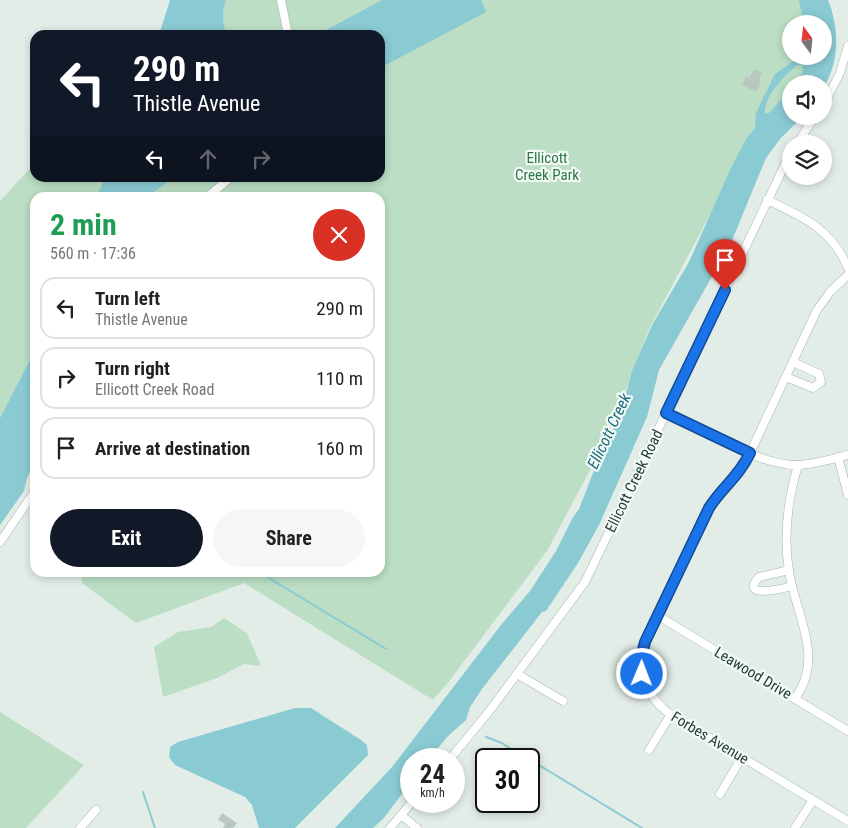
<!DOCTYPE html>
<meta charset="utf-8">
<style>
body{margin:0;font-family:"Roboto Condensed",sans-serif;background:#f6f6f6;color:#222;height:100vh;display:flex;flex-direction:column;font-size:19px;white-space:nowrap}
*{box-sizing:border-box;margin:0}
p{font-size:16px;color:#767676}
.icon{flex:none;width:28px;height:28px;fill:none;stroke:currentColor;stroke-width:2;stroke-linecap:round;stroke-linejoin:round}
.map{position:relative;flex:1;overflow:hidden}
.side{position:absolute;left:30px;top:192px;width:355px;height:385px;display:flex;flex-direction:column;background:#fff;border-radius:15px;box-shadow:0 2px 8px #0003}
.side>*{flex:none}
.banner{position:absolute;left:30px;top:30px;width:355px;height:152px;border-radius:15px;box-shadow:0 2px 8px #0003;background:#111827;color:#fff;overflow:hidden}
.needle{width:32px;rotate:345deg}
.buttons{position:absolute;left:782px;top:15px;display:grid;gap:10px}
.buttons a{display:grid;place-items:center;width:50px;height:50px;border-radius:50%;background:#fff;box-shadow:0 2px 8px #0003;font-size:25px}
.speed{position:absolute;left:400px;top:748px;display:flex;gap:10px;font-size:25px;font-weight:700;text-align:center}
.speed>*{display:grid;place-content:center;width:65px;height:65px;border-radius:50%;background:#fff;box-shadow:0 2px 8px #0003;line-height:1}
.speed small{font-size:12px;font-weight:400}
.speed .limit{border:2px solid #111;border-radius:8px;background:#fff;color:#111}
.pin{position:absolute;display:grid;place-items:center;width:42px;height:42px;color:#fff;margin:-51px -21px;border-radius:50% 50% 50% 0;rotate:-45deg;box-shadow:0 0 5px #0007}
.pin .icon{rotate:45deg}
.me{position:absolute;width:55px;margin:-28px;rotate:1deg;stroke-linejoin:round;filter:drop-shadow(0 0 4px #0008)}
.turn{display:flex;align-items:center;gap:18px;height:105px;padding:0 20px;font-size:22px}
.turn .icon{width:65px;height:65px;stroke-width:2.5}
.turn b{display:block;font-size:35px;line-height:42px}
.lanes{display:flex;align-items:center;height:48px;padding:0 20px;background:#0003;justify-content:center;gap:25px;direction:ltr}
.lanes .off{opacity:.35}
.round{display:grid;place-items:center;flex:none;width:52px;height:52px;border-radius:26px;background:#f6f6f6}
.head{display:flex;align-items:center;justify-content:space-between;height:85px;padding:0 20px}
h1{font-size:30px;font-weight:700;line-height:38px;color:#1e9e55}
.cta{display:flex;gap:10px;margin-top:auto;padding:10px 20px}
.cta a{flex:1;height:58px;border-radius:30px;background:#111827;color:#fff;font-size:20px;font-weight:700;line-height:58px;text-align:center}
.cta a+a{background:#f6f6f6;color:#222}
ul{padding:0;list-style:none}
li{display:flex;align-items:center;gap:15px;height:62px;margin:0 10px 8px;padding:0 10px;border:2px solid #e0e0e0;border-radius:15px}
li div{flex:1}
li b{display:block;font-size:19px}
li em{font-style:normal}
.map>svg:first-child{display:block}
.green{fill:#bbdec4}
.water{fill:#8acad3}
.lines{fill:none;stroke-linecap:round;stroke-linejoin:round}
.stream{stroke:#8acad3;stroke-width:2}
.river{stroke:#8acad3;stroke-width:10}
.building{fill:#b8c8c1}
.minor-casing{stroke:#a5b5af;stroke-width:9}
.minor{stroke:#fff;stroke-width:8}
.route-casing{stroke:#114b97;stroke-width:12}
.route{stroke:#1a73e8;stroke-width:9}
.labels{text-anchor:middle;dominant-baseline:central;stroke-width:4.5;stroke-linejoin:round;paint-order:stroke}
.park-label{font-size:15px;fill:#2b7646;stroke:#f3f9f6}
.street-label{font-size:15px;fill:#223f36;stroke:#f3f9f6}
.water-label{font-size:16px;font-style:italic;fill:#1a6e7c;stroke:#f3f9f6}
</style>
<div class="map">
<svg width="848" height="828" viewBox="0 0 848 828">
<rect width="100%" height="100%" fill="#e3ede8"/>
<g class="green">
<path d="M226,0H804L809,24H791V56H813L797,84H791V93L731,175L649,329L607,438L547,551L447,684L433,700L244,583L136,623L82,583V572H380V198L152,197L161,178H380V35H227C222,23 222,12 226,0Z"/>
<polygon points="35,163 35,178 105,178 96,197 35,198 35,350 0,418 0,201"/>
<polygon points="224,618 247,633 261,666 244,664 217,678 163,697 154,647 178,632 211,627"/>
<polygon points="0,712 84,765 26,828 0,828"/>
</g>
<g class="water">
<path d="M170,0H226C222,12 222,23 227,35H159Z"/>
<polygon points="382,0 481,0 486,12 380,68 380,35 317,35"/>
<path d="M802,0H828C839,27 840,61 824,87V84H795C799,78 805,72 802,65H797C784,77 764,95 765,114L769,113L791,89V116H803L780,139L766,158L731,243L659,370L647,417L599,525L578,563L546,611L542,612L482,689L470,707L466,720L447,737L429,759H411V782L383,819L373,828H335L392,767L501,625L530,591L556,551L573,517L579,509L593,473L620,414L632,371L652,325L689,262L731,168L746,139L755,128L756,113L775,74L795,60L808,56H824V24H813L808,7Z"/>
<polygon points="105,178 173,178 154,192 152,197 96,197"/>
<polygon points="35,350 35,462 27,478 24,491 0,525 0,418"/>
<polygon points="295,708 311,708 361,740 367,745 368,755 295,828 259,828 252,805 245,797 175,765 169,757 170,747 178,742"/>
</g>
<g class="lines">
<g class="stream">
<polyline points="259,572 386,649"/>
<polyline points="486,737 502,743 520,755"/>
<polyline points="534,762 642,828"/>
<polyline points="143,792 155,828"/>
</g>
<polyline class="river" points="804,0 809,24"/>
</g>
<g class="building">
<polygon points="754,69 762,72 759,79 761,83 756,92 742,85 746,76 749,78"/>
<polygon points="222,813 237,823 233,828 223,828 225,824 218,820"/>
</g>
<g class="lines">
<g class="minor-casing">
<g id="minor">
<polyline points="281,0 288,35"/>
<polyline points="824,104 840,73 848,46"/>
<polyline points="797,144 815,116"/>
<polyline points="206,198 230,178"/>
<path d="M767,200C803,217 832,229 848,268"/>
<path d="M848,275L830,292L817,310L744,466L709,508L645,641C637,669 645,694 667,712L848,821"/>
<polyline points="786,377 813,388 821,382 819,374 793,362"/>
<path d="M667,413C701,430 762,467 799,465C816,464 832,459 848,455"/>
<polyline points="838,457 848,495"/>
<polyline points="0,542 35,491"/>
<path d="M789,570L759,577C738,600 785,588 792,586"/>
<polyline points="657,615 848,731"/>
<polyline points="517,674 563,701"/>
<path d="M795,699C825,656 796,617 789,571C783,535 788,499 798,465"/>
<polyline points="649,750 671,714"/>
<polyline points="450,759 491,709 585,582 791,152"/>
<polyline points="720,794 742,757"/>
<polyline points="401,815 417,828"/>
<polyline points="80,828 96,810"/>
<polyline points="390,828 413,801"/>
<polyline points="795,828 813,800"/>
</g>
</g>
<use href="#minor" class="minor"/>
</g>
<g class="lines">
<g class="route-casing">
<path id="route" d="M642,674L641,658L645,642L709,508C722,487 738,478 750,453L666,413L725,290"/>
</g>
<use href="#route" class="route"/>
</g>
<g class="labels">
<g class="park-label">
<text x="547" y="158">Ellicott<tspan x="547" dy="17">Creek Park</tspan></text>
</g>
<g class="street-label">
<text transform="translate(634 481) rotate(-64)">Ellicott Creek Road</text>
<text transform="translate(753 673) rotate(31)">Leawood Drive</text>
<text transform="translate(710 738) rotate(31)">Forbes Avenue</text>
</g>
<g class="water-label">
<text transform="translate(609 431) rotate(-65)">Ellicott Creek</text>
</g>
</g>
</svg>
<div class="buttons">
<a><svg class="needle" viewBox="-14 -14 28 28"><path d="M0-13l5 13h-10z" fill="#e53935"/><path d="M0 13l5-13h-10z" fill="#767676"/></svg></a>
<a><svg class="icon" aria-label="sound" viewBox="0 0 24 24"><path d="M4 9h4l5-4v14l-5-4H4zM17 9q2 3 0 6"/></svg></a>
<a><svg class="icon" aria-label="layers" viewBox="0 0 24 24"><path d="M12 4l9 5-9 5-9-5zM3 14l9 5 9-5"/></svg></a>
</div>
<div class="speed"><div>24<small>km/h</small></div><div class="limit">30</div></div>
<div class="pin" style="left:725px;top:290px;background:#d93025"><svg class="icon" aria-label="arrive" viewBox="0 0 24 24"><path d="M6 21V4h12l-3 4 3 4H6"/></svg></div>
<svg class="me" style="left:642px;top:674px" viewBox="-20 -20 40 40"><circle r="17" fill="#1a73e8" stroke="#fff" stroke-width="3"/><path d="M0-11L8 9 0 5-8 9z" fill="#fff"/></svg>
<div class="banner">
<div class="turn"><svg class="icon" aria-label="left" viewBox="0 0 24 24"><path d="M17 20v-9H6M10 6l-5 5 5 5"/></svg><div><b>290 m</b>Thistle Avenue</div></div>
<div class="lanes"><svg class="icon" aria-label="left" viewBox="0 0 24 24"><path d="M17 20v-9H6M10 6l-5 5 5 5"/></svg><svg class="icon off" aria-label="ahead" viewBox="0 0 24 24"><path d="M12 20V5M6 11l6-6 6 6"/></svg><svg class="icon off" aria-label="right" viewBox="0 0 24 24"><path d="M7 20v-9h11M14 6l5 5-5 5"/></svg></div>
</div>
<section class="side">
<div class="head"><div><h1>2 min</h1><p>560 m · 17:36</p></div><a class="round" style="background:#d93025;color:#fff"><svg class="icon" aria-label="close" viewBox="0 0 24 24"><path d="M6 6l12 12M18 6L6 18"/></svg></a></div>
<ul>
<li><svg class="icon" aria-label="left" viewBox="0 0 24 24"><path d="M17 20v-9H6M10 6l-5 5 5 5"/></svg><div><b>Turn left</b><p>Thistle Avenue</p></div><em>290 m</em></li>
<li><svg class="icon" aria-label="right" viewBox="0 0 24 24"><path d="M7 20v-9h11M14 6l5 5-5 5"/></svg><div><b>Turn right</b><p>Ellicott Creek Road</p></div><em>110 m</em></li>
<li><svg class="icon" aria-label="arrive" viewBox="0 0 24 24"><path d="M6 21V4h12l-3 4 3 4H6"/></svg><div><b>Arrive at destination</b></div><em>160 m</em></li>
</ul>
<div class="cta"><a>Exit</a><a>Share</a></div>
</section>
</div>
